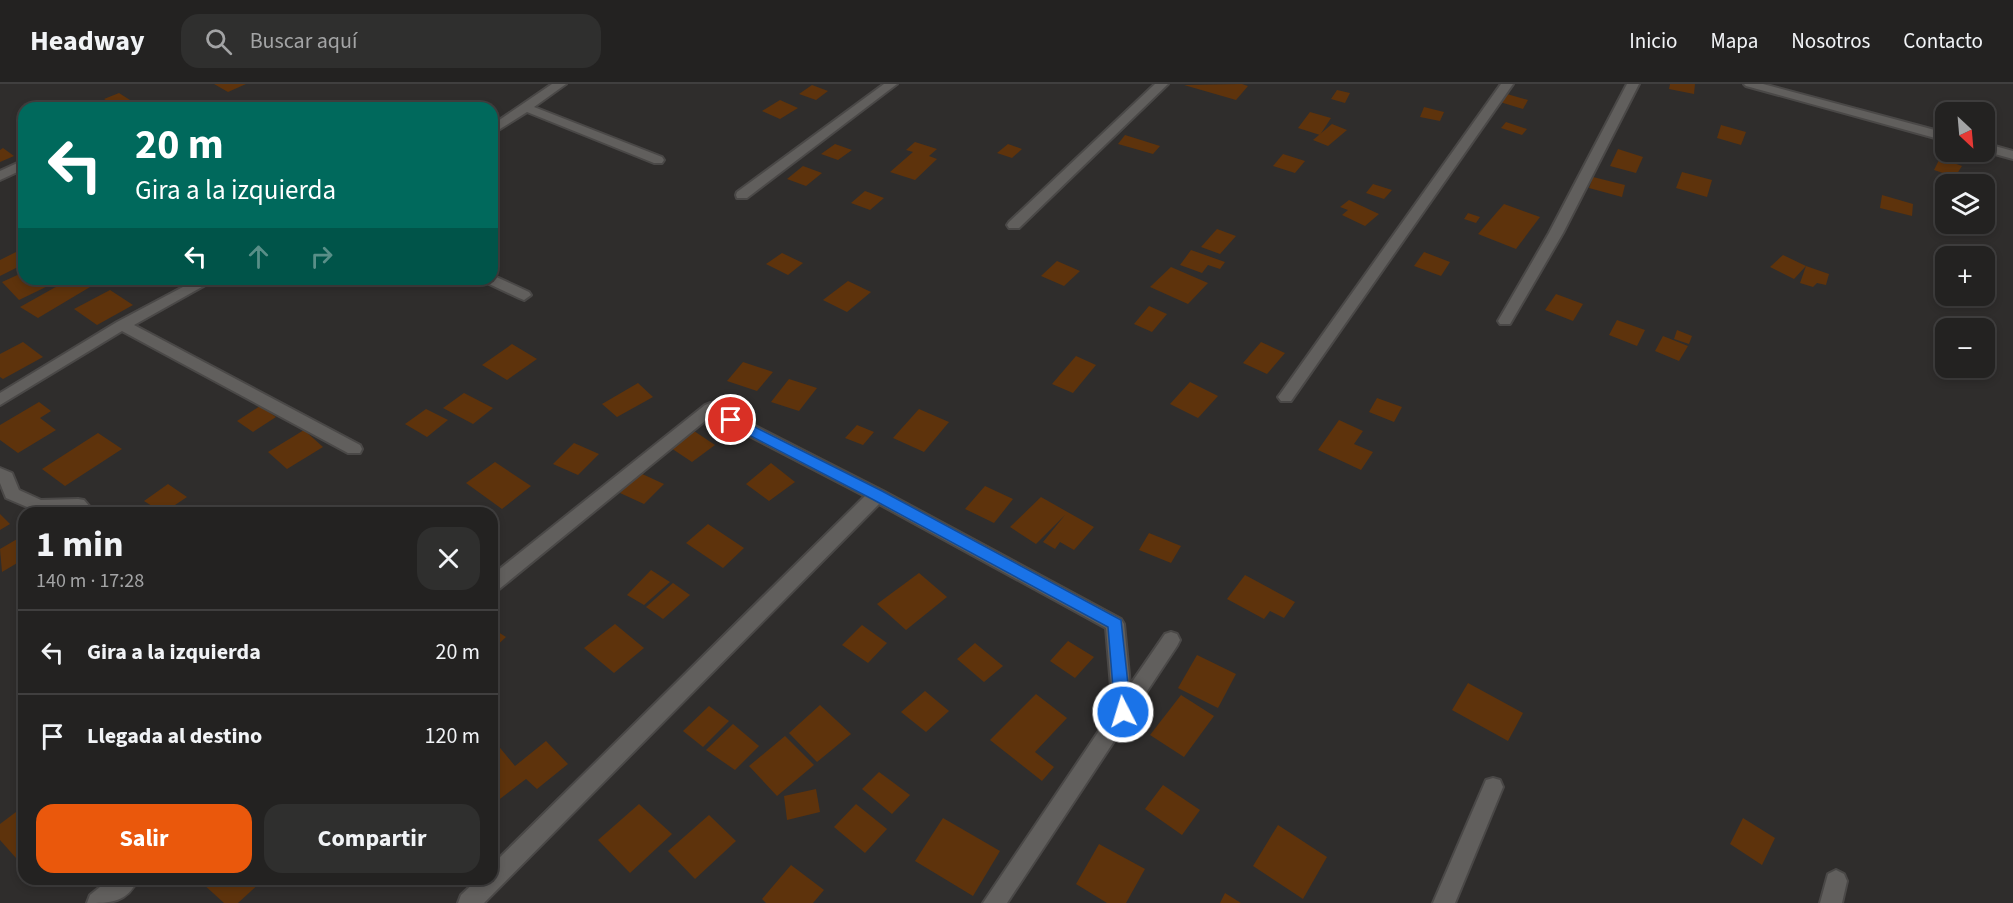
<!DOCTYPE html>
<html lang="es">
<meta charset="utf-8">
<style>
body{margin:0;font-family:"Source Sans 3",sans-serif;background:#2f2f2e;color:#f1f3f6;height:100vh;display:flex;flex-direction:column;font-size:22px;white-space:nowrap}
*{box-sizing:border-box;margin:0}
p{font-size:20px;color:#a3a4a5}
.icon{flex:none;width:33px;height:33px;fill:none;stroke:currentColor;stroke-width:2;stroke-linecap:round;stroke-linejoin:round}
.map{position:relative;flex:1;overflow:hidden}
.sheet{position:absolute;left:18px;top:423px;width:480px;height:378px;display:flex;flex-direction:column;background:#232221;border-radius:18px;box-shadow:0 3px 9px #0003,0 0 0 2px #403f3f}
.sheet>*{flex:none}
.top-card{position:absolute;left:18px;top:18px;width:480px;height:183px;border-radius:18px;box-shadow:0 3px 9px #0003,0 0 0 2px #403f3f;background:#00695c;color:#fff;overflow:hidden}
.needle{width:39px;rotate:154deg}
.fabs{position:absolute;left:1935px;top:18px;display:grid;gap:12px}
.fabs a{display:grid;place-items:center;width:60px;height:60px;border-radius:12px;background:#232221;box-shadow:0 3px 9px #0003,0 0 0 2px #403f3f;font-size:30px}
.pin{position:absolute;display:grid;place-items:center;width:51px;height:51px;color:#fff;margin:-26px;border:3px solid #fff;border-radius:50%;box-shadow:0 2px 6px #0007}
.me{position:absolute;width:66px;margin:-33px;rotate:355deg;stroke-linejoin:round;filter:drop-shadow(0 0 4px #0008)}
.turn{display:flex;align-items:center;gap:21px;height:126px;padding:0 18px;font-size:27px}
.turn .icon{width:78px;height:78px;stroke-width:2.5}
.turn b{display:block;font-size:42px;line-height:51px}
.lanes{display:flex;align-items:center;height:57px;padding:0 18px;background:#0003;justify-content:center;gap:30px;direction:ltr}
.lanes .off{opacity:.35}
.round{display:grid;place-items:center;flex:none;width:63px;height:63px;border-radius:18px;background:#2f2f2e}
.head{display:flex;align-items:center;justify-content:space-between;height:102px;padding:0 18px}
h1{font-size:36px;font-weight:700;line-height:45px}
.action{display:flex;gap:12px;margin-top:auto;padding:12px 18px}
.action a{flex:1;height:69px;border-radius:18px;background:#ea580c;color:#fff;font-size:24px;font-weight:700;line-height:69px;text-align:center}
.action a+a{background:#2f2f2e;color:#f1f3f6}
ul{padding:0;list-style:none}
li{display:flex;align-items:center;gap:18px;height:84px;padding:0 18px;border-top:2px solid #403f3f}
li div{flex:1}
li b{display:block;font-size:22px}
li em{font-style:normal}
header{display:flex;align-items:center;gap:36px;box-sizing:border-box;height:84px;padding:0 30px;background:#232221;border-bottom:2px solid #403f3f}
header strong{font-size:28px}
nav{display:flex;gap:33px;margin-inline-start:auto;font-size:21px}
.search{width:420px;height:54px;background:#2f2f2e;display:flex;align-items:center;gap:15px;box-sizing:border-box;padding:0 21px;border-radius:18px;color:#a3a4a5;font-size:22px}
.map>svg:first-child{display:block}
.building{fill:#5e330c}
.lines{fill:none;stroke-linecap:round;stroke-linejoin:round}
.minor-casing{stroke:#4a4847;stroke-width:4}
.minor{fill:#615f5d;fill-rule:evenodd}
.route{fill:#1a73e8;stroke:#114b97;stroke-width:1.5}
</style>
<header>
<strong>Headway</strong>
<div class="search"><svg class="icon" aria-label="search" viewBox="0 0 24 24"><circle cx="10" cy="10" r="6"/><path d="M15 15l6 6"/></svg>Buscar aquí</div>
<nav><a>Inicio</a><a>Mapa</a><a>Nosotros</a><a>Contacto</a></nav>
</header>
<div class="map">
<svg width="2013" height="819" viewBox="0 0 2013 819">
<rect width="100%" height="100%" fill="#2f2d2c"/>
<g class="building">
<polygon points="214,0 246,0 228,8"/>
<polygon points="1242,0 1248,2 1236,16 1184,1"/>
<polygon points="1670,0 1695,0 1694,10 1669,5"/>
<polygon points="812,1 828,7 816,16 799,10"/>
<polygon points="1337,6 1350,9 1345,19 1331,15"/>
<polygon points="119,9 130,16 115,22 104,15"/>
<polygon points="1507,10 1528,16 1523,25 1500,18"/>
<polygon points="780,16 798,24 780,35 762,27"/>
<polygon points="1424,23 1444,28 1440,37 1420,33"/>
<polygon points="1310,28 1331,34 1320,51 1298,44"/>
<polygon points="1506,38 1527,45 1522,51 1501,44"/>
<polygon points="1332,40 1347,46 1328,62 1313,56"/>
<polygon points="1721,41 1746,48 1741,61 1717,54"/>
<polygon points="1125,51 1160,62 1153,70 1118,60"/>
<polygon points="915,58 937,65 929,72 937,75 915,96 890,88 913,68 906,66"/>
<polygon points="835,60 852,66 838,76 821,70"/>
<polygon points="1008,60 1022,65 1012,74 997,69"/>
<polygon points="3,64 14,72 0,78 0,66"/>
<polygon points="1618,65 1643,73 1636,89 1610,82"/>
<polygon points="1283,70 1305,77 1295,89 1273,82"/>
<polygon points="1940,74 1962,82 1955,93 1934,86"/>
<polygon points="803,82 822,89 806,102 787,95"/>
<polygon points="1682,88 1712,96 1707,113 1676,104"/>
<polygon points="1593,93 1625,101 1622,113 1589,104"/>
<polygon points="1373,100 1392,106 1384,115 1366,109"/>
<polygon points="865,107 884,114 870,126 851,119"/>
<polygon points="1882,111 1913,120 1912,132 1880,124"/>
<polygon points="1349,116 1379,130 1365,142 1342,131 1348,126 1340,123"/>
<polygon points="1504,120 1540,133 1516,165 1478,150"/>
<polygon points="1468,129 1480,133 1476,139 1464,135"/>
<polygon points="1217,145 1236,152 1220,170 1201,163"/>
<polygon points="24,164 24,180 0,192 0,176"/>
<polygon points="1191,166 1225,178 1220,185 1208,181 1202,189 1180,181"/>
<polygon points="1424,168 1450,178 1441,192 1414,182"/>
<polygon points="782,169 803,179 788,191 766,180"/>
<polygon points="1783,171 1806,182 1794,195 1770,183"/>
<polygon points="1057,177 1080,187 1064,202 1041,192"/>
<polygon points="1806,182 1829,190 1826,201 1817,199 1813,203 1800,199"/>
<polygon points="1171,183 1208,199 1188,220 1150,203"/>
<polygon points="24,188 24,195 44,195 50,201 19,216 2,198"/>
<polygon points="70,195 90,203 38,234 20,223"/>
<polygon points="848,197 871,208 847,228 823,216"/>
<polygon points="110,206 133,221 97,241 74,225"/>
<polygon points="1556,210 1583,220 1573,237 1545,226"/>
<polygon points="1149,222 1167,230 1152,248 1134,240"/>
<polygon points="1617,236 1645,246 1637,262 1609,251"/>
<polygon points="1677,246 1692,252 1689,260 1674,255"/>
<polygon points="1663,252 1688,262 1679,277 1655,267"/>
<polygon points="23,258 43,273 3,295 0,293 0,270"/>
<polygon points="1261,258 1285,269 1267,290 1243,279"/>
<polygon points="512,260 537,275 507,296 482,281"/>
<polygon points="1076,272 1096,281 1073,309 1052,300"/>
<polygon points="743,278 773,288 757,307 727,297"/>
<polygon points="789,295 817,304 799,327 771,318"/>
<polygon points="1190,298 1218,312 1198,334 1170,320"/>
<polygon points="638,299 653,313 617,333 602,320"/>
<polygon points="464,309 493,324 473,340 443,324"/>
<polygon points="1377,314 1402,323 1394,338 1369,328"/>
<polygon points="39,318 51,327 40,334 56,346 18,369 0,356 0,341"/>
<polygon points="260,322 276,333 253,348 237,337"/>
<polygon points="426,325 448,336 427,353 405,340"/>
<polygon points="919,325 949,338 924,368 893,354"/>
<polygon points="1339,336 1363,347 1354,360 1373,368 1361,386 1318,366"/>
<polygon points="857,341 874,348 863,361 845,354"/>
<polygon points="304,346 323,363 287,385 268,368"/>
<polygon points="694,347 715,361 692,378 671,364"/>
<polygon points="98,349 122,365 65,402 42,385"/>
<polygon points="574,359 599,370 578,391 553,380"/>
<polygon points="495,378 531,402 502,425 466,399"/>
<polygon points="771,379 795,398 769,417 746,400"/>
<polygon points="640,389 664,400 644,420 620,409"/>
<polygon points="168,400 187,413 163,429 144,417"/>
<polygon points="985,402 1013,415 994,439 965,425"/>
<polygon points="1041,413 1094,443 1074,466 1060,458 1055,465 1043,458 1065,431 1036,460 1010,443"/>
<polygon points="0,430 10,440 0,446"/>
<polygon points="708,440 744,464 723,484 686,459"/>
<polygon points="1149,449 1181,462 1171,479 1139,466"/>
<polygon points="24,451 24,475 2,488 0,465"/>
<polygon points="651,486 670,498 644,521 627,511"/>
<polygon points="919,489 947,513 906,546 877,520"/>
<polygon points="1245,491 1295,518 1284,534 1270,527 1264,535 1227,515"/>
<polygon points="673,499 690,511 663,535 646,523"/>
<polygon points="615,540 644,564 614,589 584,564"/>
<polygon points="862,541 887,559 868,579 842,561"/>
<polygon points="492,544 506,553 492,566"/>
<polygon points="1068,557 1094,573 1075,594 1050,577"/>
<polygon points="975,559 1003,582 984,598 957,575"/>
<polygon points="1197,571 1236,590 1218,624 1178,604"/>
<polygon points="1468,599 1523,629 1508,657 1452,626"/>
<polygon points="925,607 949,627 926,648 901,628"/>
<polygon points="1036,610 1067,634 1035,668 1054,683 1042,697 990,656"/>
<polygon points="1181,611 1214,632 1184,673 1150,651"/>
<polygon points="820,621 851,650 817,678 789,649"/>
<polygon points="709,622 729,637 703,663 683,647"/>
<polygon points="733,640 759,662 735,686 706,666"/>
<polygon points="785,652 814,681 777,712 749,682"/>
<polygon points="492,654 515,682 546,657 568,680 537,705 526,695 492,721"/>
<polygon points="879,688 910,711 892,730 862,705"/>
<polygon points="1163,701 1200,726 1182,751 1145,725"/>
<polygon points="816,705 820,728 787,736 784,712"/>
<polygon points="639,720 672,750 630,789 598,756"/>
<polygon points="856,720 887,745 865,769 834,743"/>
<polygon points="24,722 24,783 0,756 0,740"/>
<polygon points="709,731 736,757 695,795 668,767"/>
<polygon points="943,734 1000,767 973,812 915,777"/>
<polygon points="1743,734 1775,754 1762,781 1730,760"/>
<polygon points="1278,741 1327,773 1303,815 1253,782"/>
<polygon points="1099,760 1145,785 1126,819 1107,819 1076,800"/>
<polygon points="791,781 824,806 813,819 766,819 762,815"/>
<polygon points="207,795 264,795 238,819 224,819 202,799"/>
<polygon points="1225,809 1241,819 1220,819"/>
</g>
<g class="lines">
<g class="minor-casing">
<g id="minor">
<polygon points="552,0 566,0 534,23 662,73 664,76 662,79 654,79 527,28 492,50 492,41"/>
<polygon points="884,0 897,0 747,114 737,114 736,111 737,108"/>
<polygon points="1155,0 1168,0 1019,144 1009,144 1007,141 1009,138"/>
<polygon points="1501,0 1513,0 1291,317 1281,317 1278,313 1281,309"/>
<polygon points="1627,0 1639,0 1563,149 1510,240 1500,240 1498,237 1549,149"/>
<polygon points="1744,0 1763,0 1946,49 1946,57 1746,2"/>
<polygon points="1984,59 2013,67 2013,75 1984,67"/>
<polygon points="24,76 24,85 0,96 0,87"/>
<polygon points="492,191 529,208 531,211 524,216 519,214 485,198 483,195 492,195"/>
<polygon points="198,195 216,195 134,241 360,361 362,365 360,369 348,369 122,247 0,321 0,309 117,238"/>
<polygon points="710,319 883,407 1121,535 1124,540 1130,601 1165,550 1171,548 1177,550 1180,556 1177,562 1007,819 983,819 1113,626 1106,544 879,420 484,819 458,819 461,811 478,795 492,795 492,781 865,412 711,332 498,506 492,508 492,491 705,321"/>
<polygon points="0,384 12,389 19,406 41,416 78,415 84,416 95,429 39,428 6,414 0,399"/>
<polygon points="1493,694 1500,696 1503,703 1455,819 1433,819 1486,696"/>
<polygon points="1836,786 1844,790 1847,797 1842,819 1820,819 1828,790"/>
<path d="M110,795H138C127,819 110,819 87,819L90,811Z"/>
</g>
</g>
<use href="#minor" class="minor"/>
</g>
<polygon class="route" points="731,331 882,407 1121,536 1131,628 1128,633 1123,635 1117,633 1115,628 1108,543 872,415 726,339 724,336 726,333"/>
</svg>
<div class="fabs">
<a><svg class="needle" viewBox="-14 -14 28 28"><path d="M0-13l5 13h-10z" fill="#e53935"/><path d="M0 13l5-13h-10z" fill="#a3a4a5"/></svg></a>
<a><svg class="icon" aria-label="layers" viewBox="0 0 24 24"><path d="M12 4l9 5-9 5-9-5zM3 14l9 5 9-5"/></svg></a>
<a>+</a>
<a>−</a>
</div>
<div class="pin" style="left:731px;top:336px;background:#d93025"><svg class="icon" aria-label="arrive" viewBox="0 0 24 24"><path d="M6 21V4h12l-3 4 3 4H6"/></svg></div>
<svg class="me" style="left:1123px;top:628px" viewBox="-20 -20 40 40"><circle r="17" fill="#1a73e8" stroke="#fff" stroke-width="3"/><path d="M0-11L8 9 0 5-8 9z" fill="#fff"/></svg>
<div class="top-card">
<div class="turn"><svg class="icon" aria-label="left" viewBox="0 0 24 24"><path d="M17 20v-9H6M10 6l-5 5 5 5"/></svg><div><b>20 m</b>Gira a la izquierda</div></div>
<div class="lanes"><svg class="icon" aria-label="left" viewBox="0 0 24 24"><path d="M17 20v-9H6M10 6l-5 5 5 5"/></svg><svg class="icon off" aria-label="ahead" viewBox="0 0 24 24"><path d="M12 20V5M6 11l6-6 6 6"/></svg><svg class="icon off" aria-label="right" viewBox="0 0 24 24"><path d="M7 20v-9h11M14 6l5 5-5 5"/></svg></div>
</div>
<section class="sheet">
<div class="head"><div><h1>1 min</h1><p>140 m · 17:28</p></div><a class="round"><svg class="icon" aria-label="close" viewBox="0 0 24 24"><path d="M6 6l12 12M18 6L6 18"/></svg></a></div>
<ul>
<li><svg class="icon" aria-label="left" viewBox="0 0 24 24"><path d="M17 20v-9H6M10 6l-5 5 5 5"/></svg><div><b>Gira a la izquierda</b></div><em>20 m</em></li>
<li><svg class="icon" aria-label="arrive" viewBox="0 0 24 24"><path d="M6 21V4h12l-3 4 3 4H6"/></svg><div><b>Llegada al destino</b></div><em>120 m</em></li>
</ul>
<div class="action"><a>Salir</a><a>Compartir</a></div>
</section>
</div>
